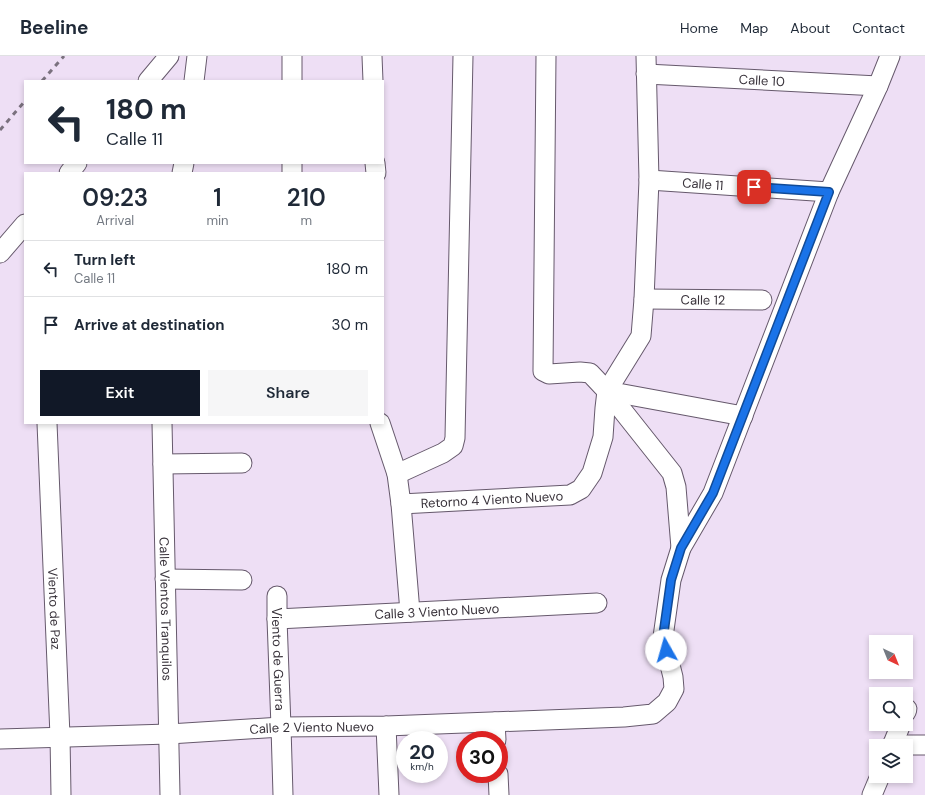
<!DOCTYPE html>
<style>
body{margin:0;font-family:"DM Sans",sans-serif;background:#f6f6f7;color:#1f2937;height:100vh;display:flex;flex-direction:column;font-size:15px;white-space:nowrap}
*{box-sizing:border-box;margin:0}
p{font-size:13px;color:#747a83}
.icon{flex:none;width:22px;height:22px;fill:none;stroke:currentColor;stroke-width:2;stroke-linecap:round;stroke-linejoin:round}
.map{position:relative;flex:1;overflow:hidden}
.drawer{position:absolute;left:24px;top:116px;width:360px;height:252px;display:flex;flex-direction:column;background:#fff;border-radius:0px;box-shadow:0 2px 6px #0003}
.drawer>*{flex:none}
.hud{position:absolute;left:24px;top:24px;width:360px;height:84px;border-radius:0px;box-shadow:0 2px 6px #0003;background:#fff;color:#1f2937;overflow:hidden}
.needle{width:26px;rotate:137deg}
.buttons{position:absolute;left:869px;top:579px;display:grid;gap:8px}
.buttons a{display:grid;place-items:center;width:44px;height:44px;border-radius:0px;background:#fff;box-shadow:0 2px 6px #0003;font-size:20px}
.speed{position:absolute;left:396px;top:675px;display:flex;gap:8px;font-size:20px;font-weight:700;text-align:center}
.speed>*{display:grid;place-content:center;width:52px;height:52px;border-radius:50%;background:#fff;box-shadow:0 2px 6px #0003;line-height:1}
.speed small{font-size:10px;font-weight:400}
.speed .limit{border:6px solid #d22;background:#fff;color:#111}
.pin{position:absolute;display:grid;place-items:center;width:34px;height:34px;color:#fff;margin:-17px;border-radius:8px;box-shadow:0 2px 6px #0006}
.me{position:absolute;width:44px;margin:-22px;rotate:353deg;stroke-linejoin:round;filter:drop-shadow(0 0 3px #0008)}
.turn{display:flex;align-items:center;gap:14px;height:84px;padding:0 16px;font-size:18px}
.turn .icon{width:52px;height:52px;stroke-width:2.5}
.turn b{display:block;font-size:28px;line-height:34px}
.eta{display:flex;justify-content:space-evenly;align-items:center;height:68px;text-align:center}
.eta b{font-size:24px;font-weight:600;line-height:28px}
.action{display:flex;gap:8px;margin-top:auto;padding:8px 16px}
.action a{flex:1;height:46px;border-radius:0px;background:#111827;color:#fff;font-size:16px;font-weight:600;line-height:46px;text-align:center}
.action a+a{background:#f6f6f7;color:#1f2937}
ul{padding:0;list-style:none}
li{display:flex;align-items:center;gap:12px;height:56px;padding:0 16px;border-top:1px solid #e0e1e3}
li div{flex:1}
li b{display:block;font-size:15px}
li em{font-style:normal}
header{display:flex;align-items:center;gap:24px;box-sizing:border-box;height:56px;padding:0 20px;background:#fff;border-bottom:1px solid #e0e1e3}
header strong{font-size:19px}
nav{display:flex;gap:22px;margin-inline-start:auto;font-size:14px}
.map>svg:first-child{display:block}
.lines{fill:none;stroke-linecap:round;stroke-linejoin:round}
.minor-casing{stroke:#66596c;stroke-width:21}
.minor{stroke:#fff;stroke-width:19}
.rail{stroke:#7a717e;stroke-width:3;stroke-dasharray:5 5;stroke-linecap:butt}
.route-casing{stroke:#114b97;stroke-width:10}
.route{stroke:#1a73e8;stroke-width:7}
.labels{text-anchor:middle;dominant-baseline:central;stroke-width:4;stroke-linejoin:round;paint-order:stroke}
.street-label{font-size:13px;fill:#39333b;stroke:#eedff5}
</style>
<header>
<strong>Beeline</strong>
<nav><a>Home</a><a>Map</a><a>About</a><a>Contact</a></nav>
</header>
<div class="map">
<svg width="925" height="739" viewBox="0 0 925 739">
<rect width="100%" height="100%" fill="#eedff5"/>
<g class="lines">
<g class="minor-casing">
<g id="minor">
<polyline points="292,0 292,25"/>
<polyline points="372,0 373,25"/>
<polyline points="546,0 543,315 549,318 580,316 590,317 607,335 672,417 676,431 681,492"/>
<path id="s1" d="M646,18L878,30"/>
<polyline points="148,25 169,0"/>
<polyline points="194,25 197,0"/>
<polyline points="292,107 292,117"/>
<polyline points="375,107 376,117"/>
<polyline points="69,117 77,107"/>
<polyline points="182,117 184,107"/>
<path id="s2" d="M649,124L829,136"/>
<polyline points="0,197 25,168"/>
<path id="s3" d="M644,243L762,244"/>
<polyline points="607,335 743,360"/>
<path id="s4" d="M47,367L60,680L61,739"/>
<path id="s5" d="M162,367L170,739"/>
<polyline points="380,367 397,418 401,448 410,556"/>
<polyline points="163,408 242,407"/>
<polyline points="397,418 443,397 453,390 455,382 463,0"/>
<path id="s6" d="M401,448L570,439L581,433L592,417L603,381L605,352L607,335L641,280L644,243L649,124L646,0"/>
<polyline points="165,523 242,524"/>
<path id="s7" d="M277,540V563L281,671L283,739"/>
<path id="s8" d="M277,563L597,547"/>
<polyline points="906,656 907,653"/>
<polyline points="495,666 496,684"/>
<polyline points="386,670 389,739"/>
<path id="s9" d="M0,683L169,678L281,671L386,670L624,661L653,658L667,646L674,633L673,621L663,581L671,524L681,492L713,437L829,136L878,30L890,0"/>
<polyline points="892,689 925,689"/>
<polyline points="892,690 901,668"/>
<polyline points="498,718 499,739"/>
<polyline points="872,739 880,720"/>
</g>
</g>
<use href="#minor" class="minor"/>
<g class="rail">
<polyline points="42,25 64,0"/>
<polyline points="0,74 25,45"/>
</g>
</g>
<g class="lines">
<g class="route-casing">
<polyline id="route" points="666,594 663,581 671,524 681,492 713,437 829,136 754,131"/>
</g>
<use href="#route" class="route"/>
</g>
<g class="labels">
<g class="street-label">
<text stroke="none"><textPath href="#s1" startOffset="116">Calle 10</textPath></text>
<text stroke="none"><textPath href="#s2" startOffset="54">Calle 11</textPath></text>
<text stroke="none"><textPath href="#s3" startOffset="59">Calle 12</textPath></text>
<text stroke="none"><textPath href="#s6" startOffset="91">Retorno 4 Viento Nuevo</textPath></text>
<text stroke="none"><textPath href="#s4" startOffset="186">Viento de Paz</textPath></text>
<text stroke="none"><textPath href="#s5" startOffset="186">Calle Vientos Tranquilos</textPath></text>
<text stroke="none"><textPath href="#s8" startOffset="160">Calle 3 Viento Nuevo</textPath></text>
<text stroke="none"><textPath href="#s7" startOffset="63">Viento de Guerra</textPath></text>
<text stroke="none"><textPath href="#s9" startOffset="312">Calle 2 Viento Nuevo</textPath></text>
</g>
</g>
</svg>
<div class="buttons">
<a><svg class="needle" viewBox="-14 -14 28 28"><path d="M0-13l5 13h-10z" fill="#e53935"/><path d="M0 13l5-13h-10z" fill="#747a83"/></svg></a>
<a><svg class="icon" aria-label="search" viewBox="0 0 24 24"><circle cx="10" cy="10" r="6"/><path d="M15 15l6 6"/></svg></a>
<a><svg class="icon" aria-label="layers" viewBox="0 0 24 24"><path d="M12 4l9 5-9 5-9-5zM3 14l9 5 9-5"/></svg></a>
</div>
<div class="speed"><div>20<small>km/h</small></div><div class="limit">30</div></div>
<div class="pin" style="left:754px;top:131px;background:#d93025"><svg class="icon" aria-label="arrive" viewBox="0 0 24 24"><path d="M6 21V4h12l-3 4 3 4H6"/></svg></div>
<svg class="me" style="left:666px;top:594px" viewBox="-20 -20 40 40"><circle r="19" fill="#fff"/><path d="M0-13L10 11 0 6-10 11z" fill="#1a73e8"/></svg>
<div class="hud">
<div class="turn"><svg class="icon" aria-label="left" viewBox="0 0 24 24"><path d="M17 20v-9H6M10 6l-5 5 5 5"/></svg><div><b>180 m</b>Calle 11</div></div>
</div>
<section class="drawer">
<div class="eta">
<div><b>09:23</b><p>Arrival</p></div>
<div><b>1</b><p>min</p></div>
<div><b>210</b><p>m</p></div>
</div>
<ul>
<li><svg class="icon" aria-label="left" viewBox="0 0 24 24"><path d="M17 20v-9H6M10 6l-5 5 5 5"/></svg><div><b>Turn left</b><p>Calle 11</p></div><em>180 m</em></li>
<li><svg class="icon" aria-label="arrive" viewBox="0 0 24 24"><path d="M6 21V4h12l-3 4 3 4H6"/></svg><div><b>Arrive at destination</b></div><em>30 m</em></li>
</ul>
<div class="action"><a>Exit</a><a>Share</a></div>
</section>
</div>
